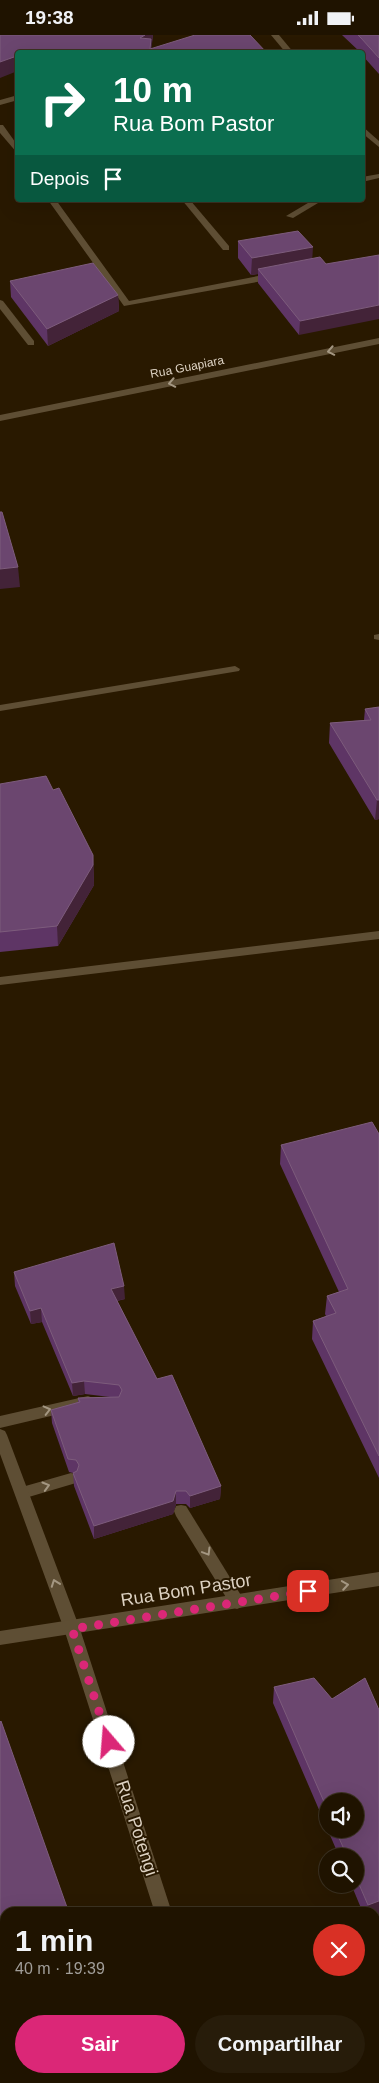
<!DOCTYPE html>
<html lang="pt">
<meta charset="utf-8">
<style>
body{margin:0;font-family:Arial,sans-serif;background:#271c0a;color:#f1f3f6;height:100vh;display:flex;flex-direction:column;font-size:19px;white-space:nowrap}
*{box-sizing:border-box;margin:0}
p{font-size:16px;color:#a19e99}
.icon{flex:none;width:28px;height:28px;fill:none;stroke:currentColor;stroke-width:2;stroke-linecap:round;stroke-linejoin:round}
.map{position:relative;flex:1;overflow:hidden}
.panel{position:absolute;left:0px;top:1872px;width:380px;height:176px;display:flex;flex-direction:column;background:#1f1300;border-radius:15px 15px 0 0;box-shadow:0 5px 20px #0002,0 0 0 1px #3c3222}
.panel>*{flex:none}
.guide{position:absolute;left:15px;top:15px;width:350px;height:152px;border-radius:5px;box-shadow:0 5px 20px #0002,0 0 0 1px #3c3222;background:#0b6e4f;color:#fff;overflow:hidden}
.controls{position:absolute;left:319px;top:1758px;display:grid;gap:10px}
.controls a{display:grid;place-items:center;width:45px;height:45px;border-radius:50%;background:#1f1300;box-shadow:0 5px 20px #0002,0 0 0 1px #3c3222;font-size:25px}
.pin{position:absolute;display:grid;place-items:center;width:42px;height:42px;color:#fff;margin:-21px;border-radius:10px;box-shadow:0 2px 8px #0006}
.me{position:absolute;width:55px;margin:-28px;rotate:342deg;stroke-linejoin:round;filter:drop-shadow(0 0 4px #0008)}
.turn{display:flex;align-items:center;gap:18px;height:105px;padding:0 15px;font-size:22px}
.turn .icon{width:65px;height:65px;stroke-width:2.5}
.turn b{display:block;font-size:35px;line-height:42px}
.then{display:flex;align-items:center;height:48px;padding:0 15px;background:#0003;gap:10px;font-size:19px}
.round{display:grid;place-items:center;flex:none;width:52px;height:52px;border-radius:26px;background:#271c0a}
.headline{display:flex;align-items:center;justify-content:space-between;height:85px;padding:0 15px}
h1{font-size:30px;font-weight:800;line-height:38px}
.primary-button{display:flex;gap:10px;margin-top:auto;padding:10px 15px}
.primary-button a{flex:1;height:58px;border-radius:30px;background:#db2777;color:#fff;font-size:20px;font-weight:800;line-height:58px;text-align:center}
.primary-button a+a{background:#271c0a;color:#f1f3f6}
.status{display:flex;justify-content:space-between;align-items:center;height:35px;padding:0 25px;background:#1f1300;direction:ltr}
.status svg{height:14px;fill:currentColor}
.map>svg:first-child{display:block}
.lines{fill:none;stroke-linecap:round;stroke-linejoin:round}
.service{fill:#5e4e34;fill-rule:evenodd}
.minor{fill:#5e4e34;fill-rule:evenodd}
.tertiary{fill:#5e4e34;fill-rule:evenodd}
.wall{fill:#5e3565;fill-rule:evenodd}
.shaded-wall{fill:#432338}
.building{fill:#6b466f;stroke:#7d5c7c}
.oneway{stroke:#a49782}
.route{stroke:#db2777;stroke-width:9;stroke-dasharray:0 16.2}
.labels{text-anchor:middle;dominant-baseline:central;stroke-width:4;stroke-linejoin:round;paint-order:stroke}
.far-street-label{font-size:12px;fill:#ddd2c2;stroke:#291900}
.near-street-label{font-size:18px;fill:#ddd2c2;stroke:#291900}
</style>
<div class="status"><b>19:38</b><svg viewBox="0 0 49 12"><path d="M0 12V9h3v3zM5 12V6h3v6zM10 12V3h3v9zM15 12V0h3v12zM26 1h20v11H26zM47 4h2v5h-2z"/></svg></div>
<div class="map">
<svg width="379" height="2048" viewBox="0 0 379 2048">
<rect width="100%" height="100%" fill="#291900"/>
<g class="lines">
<g class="service">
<polygon points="0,90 3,90 18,111 18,119 0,98"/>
<polygon points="379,139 379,143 362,147 362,142"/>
<polygon points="48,165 56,165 129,266 274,238 278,241 274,244 124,271"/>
<polygon points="182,165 190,165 229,211 229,215 223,215"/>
<polygon points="313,165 323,165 293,183 286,181"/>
<polygon points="0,265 3,266 34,306 34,310 28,310 0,274"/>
<polygon points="235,631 240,634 239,636 0,676 0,670"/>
<polygon points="379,896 379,904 0,950 0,942"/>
<polygon points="88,1361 93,1363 95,1367 93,1371 0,1393 0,1381"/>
<polygon points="71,1438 76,1440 78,1444 76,1448 22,1464 17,1463 15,1458 17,1453 22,1452"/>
<polygon points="181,1470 186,1471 242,1562 245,1567 242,1572 237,1574 232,1572 176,1481 174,1476 176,1471"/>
</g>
<g class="minor">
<polygon points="271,0 279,0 294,18 286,18"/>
<polygon points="362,91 379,106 379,112 362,98"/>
<polygon points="379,303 379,309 0,386 0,380"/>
<polygon points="379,599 379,605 374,604 374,600"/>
<polygon points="0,1394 5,1396 7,1400 80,1594 172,1878 155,1878 64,1594 0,1419"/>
<polygon points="209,2044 227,2044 228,2048 210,2048"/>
</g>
<g class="tertiary">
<polygon points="18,60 18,65 0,70 0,65"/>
<polygon points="379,1537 379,1551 0,1610 0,1596"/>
</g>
</g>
<g class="wall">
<polygon points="0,0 153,0 151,14 267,18 18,18 18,41 15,37"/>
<polygon points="342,0 379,0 379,39 362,20 362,18 360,17"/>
<polygon points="238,206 312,224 326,229 299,300 258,248 258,239 251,240 238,223"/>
<polygon points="10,246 118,260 119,276 48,311 11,262"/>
<polygon points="379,672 379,784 375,785 329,708 330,688 364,685 365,674"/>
<polygon points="0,749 53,755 93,820 94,850 58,911 0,917"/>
<polygon points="379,1099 379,1443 312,1304 313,1286 326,1281 325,1279 327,1261 339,1257 280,1129 281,1110"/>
<polygon points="14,1237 125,1264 117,1266 157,1344 221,1451 220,1464 190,1473 186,1469 176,1469 173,1479 94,1504 74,1451 73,1438 69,1437 52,1388 51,1375 78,1367 78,1363 110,1362 85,1359 73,1361 42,1287 31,1289 15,1251"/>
<path d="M274,1652L332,1664L375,1878H363L351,1849H355V1821H339L273,1668ZM328,1766L355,1794H328Z"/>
</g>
<g class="shaded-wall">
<polygon points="145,0 153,0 151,18 140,3"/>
<polygon points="14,22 15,37 0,43 0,27"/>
<polygon points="313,212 312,228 258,234 258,239 251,240 252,223"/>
<polygon points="118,260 119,276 48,311 47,294"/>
<polygon points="379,270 379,284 299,300 300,286"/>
<polygon points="18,532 20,552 0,554 0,534"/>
<polygon points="377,765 379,765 379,784 375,785"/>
<polygon points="93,820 94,850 58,911 57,891"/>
<polygon points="124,1251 125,1264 111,1267 111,1254"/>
<polygon points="41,1273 42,1287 31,1289 30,1276"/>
<polygon points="84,1346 85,1359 73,1361 72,1348"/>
<polygon points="221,1451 220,1464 190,1473 190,1461"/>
<polygon points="176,1456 176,1469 173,1479 94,1504 94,1491"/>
<polygon points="379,1866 379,1879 375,1880 375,1878 367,1878 368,1870"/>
<polygon points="5,2011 5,2026 0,2027 0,2012"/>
</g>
<g class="building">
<polygon points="0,0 145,0 140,3 151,4 150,14 195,0 250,0 267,18 18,18 18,26 14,22 0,27"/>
<polygon points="358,0 379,0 379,23 361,3"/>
<polygon points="298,196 313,212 252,223 238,206"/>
<polygon points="379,220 379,270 300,286 258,234 320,222 326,229"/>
<polygon points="93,228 118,260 47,294 10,246"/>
<polygon points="0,477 2,477 18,532 0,534"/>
<polygon points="379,672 379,765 377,765 330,688 371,685 365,674"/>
<polygon points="46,741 53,755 59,753 93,820 93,830 57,891 0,897 0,749"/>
<polygon points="372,1087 379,1099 379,1421 313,1286 336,1278 327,1261 348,1254 281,1110"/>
<polygon points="114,1208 124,1251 111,1254 157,1344 172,1340 221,1451 190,1461 186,1456 176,1456 173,1466 94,1491 73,1438 77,1436 79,1430 76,1425 68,1424 51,1375 80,1367 78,1363 119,1362 122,1355 119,1350 84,1346 72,1348 41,1273 30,1276 14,1237"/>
<polygon points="314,1643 332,1664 365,1643 379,1675 379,1866 368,1870 355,1840 355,1821 347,1821 335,1794 355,1794 355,1766 328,1766 328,1776 274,1652"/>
<polygon points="1,1686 69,1878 5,1878 5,2011 0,2012 0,1687"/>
</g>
<defs><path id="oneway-chevron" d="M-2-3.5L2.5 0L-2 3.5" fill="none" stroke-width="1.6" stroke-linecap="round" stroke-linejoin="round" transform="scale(1.25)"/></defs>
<g class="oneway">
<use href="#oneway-chevron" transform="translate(331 316) rotate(169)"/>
<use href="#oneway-chevron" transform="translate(172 348) rotate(169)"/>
<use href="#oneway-chevron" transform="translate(47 1375) rotate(-14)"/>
<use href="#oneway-chevron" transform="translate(46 1451) rotate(-16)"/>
<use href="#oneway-chevron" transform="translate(207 1517) rotate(59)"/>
<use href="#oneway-chevron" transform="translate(55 1548) rotate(-110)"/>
<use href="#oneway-chevron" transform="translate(345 1550) rotate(-9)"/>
</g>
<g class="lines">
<polyline class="route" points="109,1707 72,1594 308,1556"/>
</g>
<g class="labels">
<g class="far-street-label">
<text transform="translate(187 332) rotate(-11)">Rua Guapiara</text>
</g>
<g class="near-street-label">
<text transform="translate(186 1555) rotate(-9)">Rua Bom Pastor</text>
<text transform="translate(137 1793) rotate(72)">Rua Potengi</text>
</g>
</g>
</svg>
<div class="controls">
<a><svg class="icon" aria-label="sound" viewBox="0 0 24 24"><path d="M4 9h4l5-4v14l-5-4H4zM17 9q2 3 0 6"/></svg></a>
<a><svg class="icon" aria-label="search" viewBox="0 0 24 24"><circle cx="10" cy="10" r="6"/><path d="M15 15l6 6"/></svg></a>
</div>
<div class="pin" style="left:308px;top:1556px;background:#d93025"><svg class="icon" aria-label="arrive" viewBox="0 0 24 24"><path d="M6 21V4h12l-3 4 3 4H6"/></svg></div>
<svg class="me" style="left:109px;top:1707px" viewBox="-20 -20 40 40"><circle r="19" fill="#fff"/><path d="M0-13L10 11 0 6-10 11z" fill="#db2777"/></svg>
<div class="guide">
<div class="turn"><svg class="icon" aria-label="right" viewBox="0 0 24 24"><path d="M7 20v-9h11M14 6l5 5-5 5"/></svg><div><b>10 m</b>Rua Bom Pastor</div></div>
<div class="then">Depois<svg class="icon" aria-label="arrive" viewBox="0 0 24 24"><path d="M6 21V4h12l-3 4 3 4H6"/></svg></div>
</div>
<section class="panel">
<div class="headline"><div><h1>1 min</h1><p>40 m · 19:39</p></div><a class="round" style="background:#d93025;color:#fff"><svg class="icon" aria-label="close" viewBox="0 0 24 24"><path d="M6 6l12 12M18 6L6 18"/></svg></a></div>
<div class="primary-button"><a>Sair</a><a>Compartilhar</a></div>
</section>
</div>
